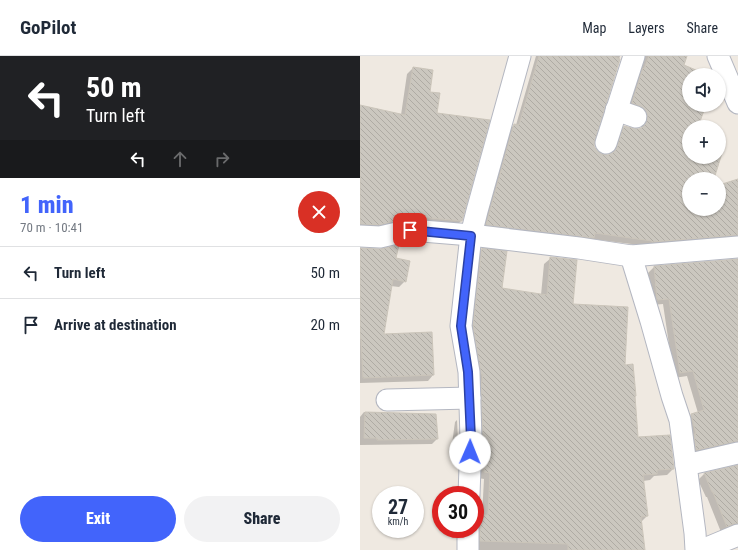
<!DOCTYPE html>
<meta charset="utf-8">
<style>
body{margin:0;font-family:"Roboto Condensed",sans-serif;background:#f2f2f3;color:#1f2937;height:100vh;display:flex;flex-direction:column;font-size:15px;white-space:nowrap}
*{box-sizing:border-box;margin:0}
p{font-size:13px;color:#747a83}
.icon{flex:none;width:22px;height:22px;fill:none;stroke:currentColor;stroke-width:2;stroke-linecap:round;stroke-linejoin:round}
.map{position:relative;flex:1;overflow:hidden}
.panel{display:flex;flex-direction:column;background:#fff;width:360px}
.panel>*{flex:none}
.hud{background:#202124;color:#fff;overflow:hidden}
.buttons{position:absolute;left:322px;top:12px;display:grid;gap:8px}
.buttons a{display:grid;place-items:center;width:44px;height:44px;border-radius:50%;background:#fff;box-shadow:0 1px 3px #0004;font-size:20px}
.speed{position:absolute;left:12px;top:430px;display:flex;gap:8px;font-size:20px;font-weight:700;text-align:center}
.speed>*{display:grid;place-content:center;width:52px;height:52px;border-radius:50%;background:#fff;box-shadow:0 1px 3px #0004;line-height:1}
.speed small{font-size:10px;font-weight:400}
.speed .limit{border:6px solid #d22;background:#fff;color:#111}
.pin{position:absolute;display:grid;place-items:center;width:34px;height:34px;color:#fff;margin:-17px;border-radius:8px;box-shadow:0 2px 6px #0006}
.me{position:absolute;width:44px;margin:-22px;rotate:1deg;stroke-linejoin:round;filter:drop-shadow(0 0 3px #0008)}
.turn{display:flex;align-items:center;gap:14px;height:84px;padding:0 20px;font-size:18px}
.turn .icon{width:52px;height:52px;stroke-width:2.5}
.turn b{display:block;font-size:28px;line-height:34px}
.lanes{display:flex;align-items:center;height:38px;padding:0 20px;background:#0003;justify-content:center;gap:20px;direction:ltr}
.lanes .off{opacity:.35}
.round{display:grid;place-items:center;flex:none;width:42px;height:42px;border-radius:21px;background:#f2f2f3}
.overview{display:flex;align-items:center;justify-content:space-between;height:68px;padding:0 20px}
h1{font-size:24px;font-weight:800;line-height:30px;color:#4264fb}
.action{display:flex;gap:8px;margin-top:auto;padding:8px 20px}
.action a{flex:1;height:46px;border-radius:24px;background:#4264fb;color:#fff;font-size:16px;font-weight:800;line-height:46px;text-align:center}
.action a+a{background:#f2f2f3;color:#1f2937}
ul{padding:0;list-style:none}
li{display:flex;align-items:center;gap:12px;height:52px;padding:0 20px;border-top:1px solid #e0e1e3}
li div{flex:1}
li b{display:block;font-size:15px}
li em{font-style:normal}
header{display:flex;align-items:center;gap:24px;box-sizing:border-box;height:56px;padding:0 20px;background:#fff;border-bottom:1px solid #e0e1e3}
header strong{font-size:19px}
nav{display:flex;gap:22px;margin-inline-start:auto;font-size:14px}
main{display:flex;flex:1;min-height:0}
.map>svg:first-child{display:block}
.shadow{fill:#0003}
.building{fill:url(#building-back-hatch);stroke:#cbc5ba}
.lines{fill:none;stroke-linecap:round;stroke-linejoin:round}
.minor-casing{stroke:#b4b7c1;stroke-width:23}
.minor{stroke:#fff;stroke-width:21}
.route-casing{stroke:#2b41a3;stroke-width:10}
.route{stroke:#4264fb;stroke-width:7}
</style>
<header>
<strong>GoPilot</strong>
<nav><a>Map</a><a>Layers</a><a>Share</a></nav>
</header>
<main>
<section class="panel">
<div class="hud">
<div class="turn"><svg class="icon" aria-label="left" viewBox="0 0 24 24"><path d="M17 20v-9H6M10 6l-5 5 5 5"/></svg><div><b>50 m</b>Turn left</div></div>
<div class="lanes"><svg class="icon" aria-label="left" viewBox="0 0 24 24"><path d="M17 20v-9H6M10 6l-5 5 5 5"/></svg><svg class="icon off" aria-label="ahead" viewBox="0 0 24 24"><path d="M12 20V5M6 11l6-6 6 6"/></svg><svg class="icon off" aria-label="right" viewBox="0 0 24 24"><path d="M7 20v-9h11M14 6l5 5-5 5"/></svg></div>
</div>
<div class="overview"><div><h1>1 min</h1><p>70 m · 10:41</p></div><a class="round" style="background:#d93025;color:#fff"><svg class="icon" aria-label="close" viewBox="0 0 24 24"><path d="M6 6l12 12M18 6L6 18"/></svg></a></div>
<ul>
<li><svg class="icon" aria-label="left" viewBox="0 0 24 24"><path d="M17 20v-9H6M10 6l-5 5 5 5"/></svg><div><b>Turn left</b></div><em>50 m</em></li>
<li><svg class="icon" aria-label="arrive" viewBox="0 0 24 24"><path d="M6 21V4h12l-3 4 3 4H6"/></svg><div><b>Arrive at destination</b></div><em>20 m</em></li>
</ul>
<div class="action"><a>Exit</a><a>Share</a></div>
</section>
<div class="map">
<svg width="378" height="494" viewBox="0 0 378 494">
<defs>
<pattern id="building-back-hatch" width="6" height="6" patternUnits="userSpaceOnUse"><rect width="6" height="6" fill="#cbc7bf"/><path d="M-1 5l2 2M0 0l6 6M5-1l2 2" fill="none" stroke="#afaba4"/></pattern>
</defs>
<rect width="100%" height="100%" fill="#efe9e1"/>
<g class="shadow">
<polygon points="176,0 260,0 234,83 233,89 236,95 242,99 249,100 252,97 259,76 264,71 279,74 282,71 283,64 267,52 279,0 324,0 322,9 341,19 329,19 329,49 344,49 336,71 329,71 329,101 359,101 359,97 361,98 353,123 329,123 329,153 359,153 359,130 378,124 378,182 287,190 232,183 228,187 121,174 149,74 154,69 156,69"/>
<polygon points="53,12 69,37 76,57 128,65 101,165 95,171 36,169 0,174 0,50 41,59 47,18"/>
<polygon points="0,193 35,203 45,225 39,231 31,230 22,279 73,319 68,325 0,327"/>
<polygon points="122,193 141,233 181,239 184,208 191,202 212,249 264,310 274,340 277,382 313,413 307,419 294,420 290,424 283,425 287,460 281,466 284,494 119,494 119,491 114,491 115,466 121,460 122,460 124,423 118,422 107,277 115,200"/>
<polygon points="294,211 378,234 378,393 330,400 325,365 331,359 338,357 327,320 314,322 303,248 291,249 288,217"/>
<polygon points="4,356 76,359 77,383 72,388 0,389 0,361"/>
<polygon points="97,364 98,385 95,388 92,388 95,366"/>
<polygon points="378,410 378,475 361,476 347,441 346,441 338,424 344,418"/>
</g>
<g class="building">
<polygon points="179,0 253,0 260,3 235,84 234,90 237,95 242,98 248,99 254,96 257,91 264,70 272,72 279,73 284,70 287,65 288,59 285,54 280,50 272,47 283,12 284,13 289,0 327,0 324,9 343,17 342,19 329,19 329,49 346,49 338,71 329,71 329,101 359,101 359,96 362,97 354,123 329,123 329,153 359,153 359,129 378,123 378,179 292,186 292,185 235,177 234,182 126,169 154,68 159,69"/>
<polygon points="53,11 73,14 70,36 80,37 77,57 130,64 102,165 49,160 49,162 44,161 43,163 19,169 0,168 0,49 45,59"/>
<polygon points="39,189 36,202 50,205 46,226 33,223 24,278 72,276 74,319 3,322 1,282 0,282 0,192 20,193"/>
<polygon points="122,192 147,195 142,232 187,239 190,201 217,204 213,248 268,251 265,309 273,308 276,340 275,340 278,381 310,379 314,413 297,414 297,418 283,419 288,460 281,461 285,494 208,494 208,488 120,485 120,459 128,459 130,417 124,416 125,386 123,386 121,332 123,318 121,318 113,270"/>
<polygon points="378,203 378,385 336,394 334,378 336,378 331,358 344,354 333,315 320,317 309,243 297,244 294,210"/>
<polygon points="5,356 76,358 78,383 17,384 17,382 4,382"/>
<polygon points="378,409 378,467 373,468 367,471 353,436 352,436 344,417"/>
</g>
<g class="lines">
<g class="minor-casing">
<g id="minor">
<polyline points="358,0 378,47"/>
<polyline points="256,54 276,61"/>
<polyline points="246,87 274,0"/>
<polyline points="0,180 20,181 50,174 111,179 219,192 271,200 378,191"/>
<polyline points="271,200 291,265 312,340 320,364 335,477 336,494"/>
<polyline points="27,344 110,342"/>
<polyline points="326,409 378,397"/>
<polyline points="109,439 111,383 109,316 101,270 111,179 117,155 160,0"/>
<polyline points="108,494 108,473"/>
<polyline points="342,494 378,479"/>
</g>
</g>
<use href="#minor" class="minor"/>
</g>
<g class="lines">
<g class="route-casing">
<polyline id="route" points="50,174 111,180 101,270 108,316 111,383 110,396"/>
</g>
<use href="#route" class="route"/>
</g>
</svg>
<div class="buttons">
<a><svg class="icon" aria-label="sound" viewBox="0 0 24 24"><path d="M4 9h4l5-4v14l-5-4H4zM17 9q2 3 0 6"/></svg></a>
<a>+</a>
<a>−</a>
</div>
<div class="speed"><div>27<small>km/h</small></div><div class="limit">30</div></div>
<div class="pin" style="left:50px;top:174px;background:#d93025"><svg class="icon" aria-label="arrive" viewBox="0 0 24 24"><path d="M6 21V4h12l-3 4 3 4H6"/></svg></div>
<svg class="me" style="left:110px;top:396px" viewBox="-20 -20 40 40"><circle r="19" fill="#fff"/><path d="M0-13L10 11 0 6-10 11z" fill="#4264fb"/></svg>
</div>
</main>
